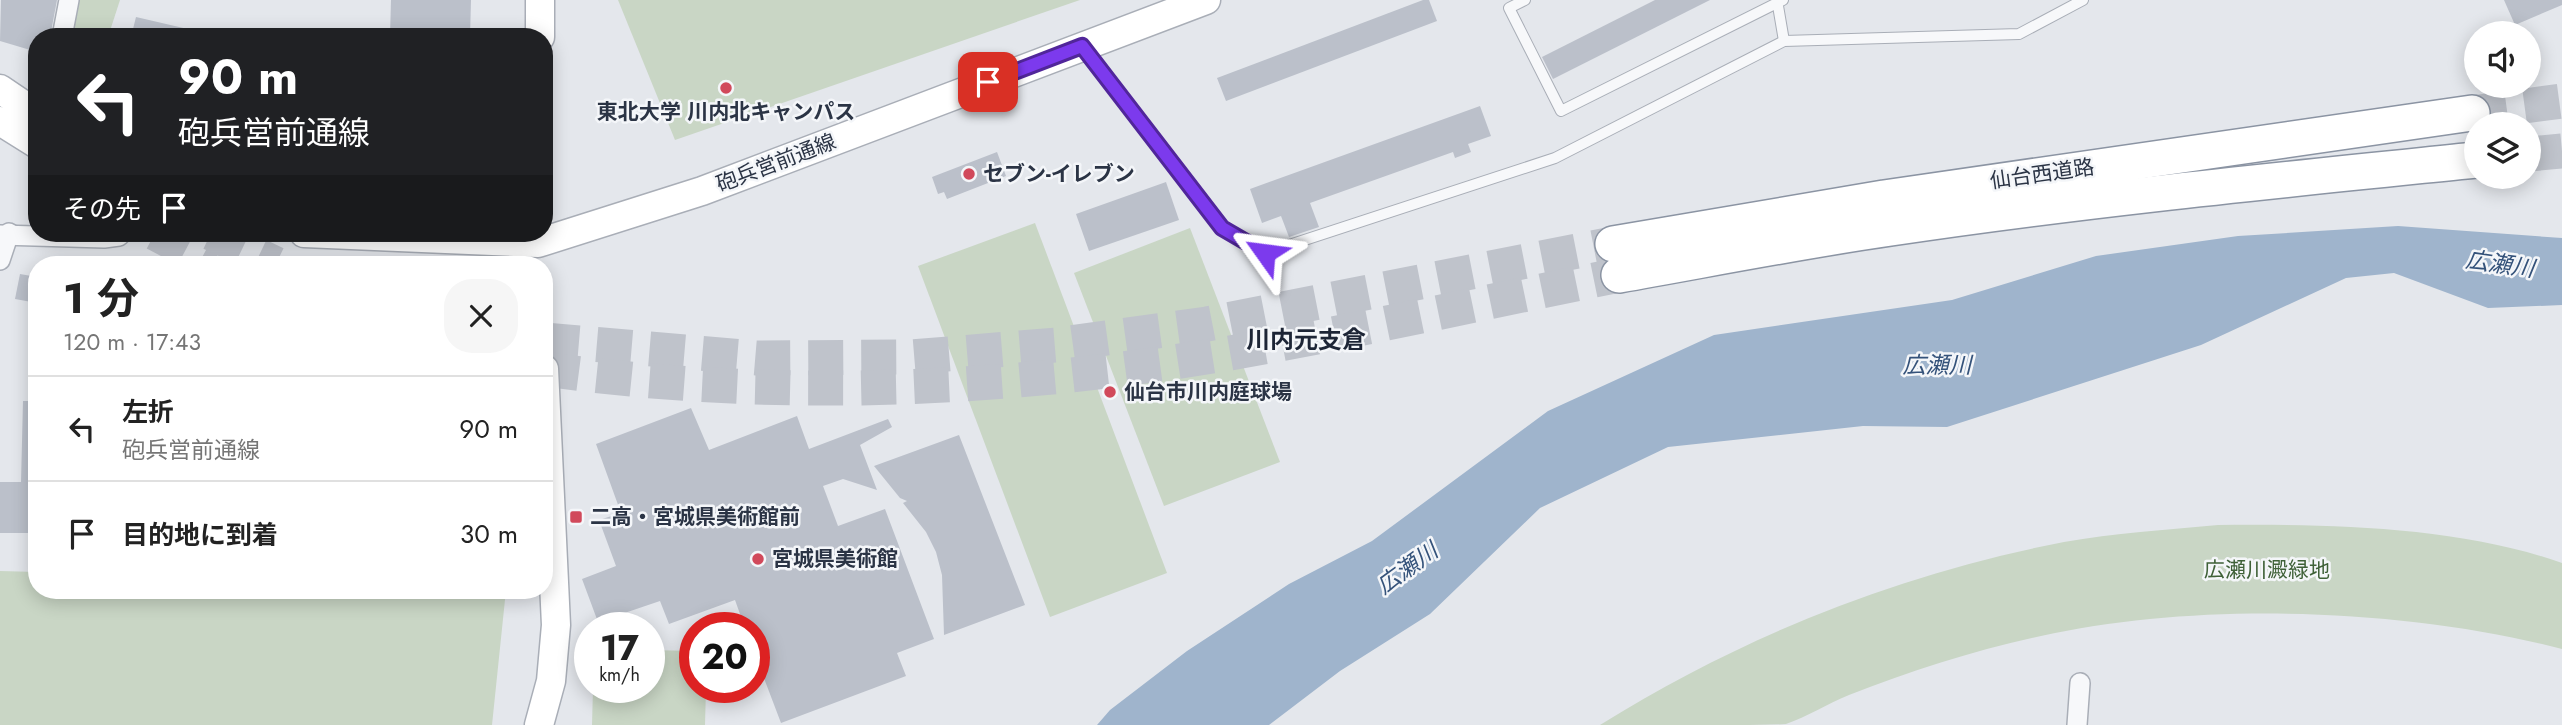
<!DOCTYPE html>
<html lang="ja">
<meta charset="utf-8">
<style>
body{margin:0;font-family:Jost,"Noto Sans JP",sans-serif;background:#f6f6f6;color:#222;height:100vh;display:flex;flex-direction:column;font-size:26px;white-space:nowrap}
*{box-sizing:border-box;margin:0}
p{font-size:23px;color:#767676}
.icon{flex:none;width:38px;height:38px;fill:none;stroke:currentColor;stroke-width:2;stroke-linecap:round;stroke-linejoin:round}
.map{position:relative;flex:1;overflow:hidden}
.sheet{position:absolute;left:28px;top:256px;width:525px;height:343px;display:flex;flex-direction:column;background:#fff;border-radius:28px;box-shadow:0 4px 18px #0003}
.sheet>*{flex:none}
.banner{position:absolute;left:28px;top:28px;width:525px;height:214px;border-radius:28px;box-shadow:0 4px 18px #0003;background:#202124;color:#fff;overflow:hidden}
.tools{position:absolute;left:2464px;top:21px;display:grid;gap:14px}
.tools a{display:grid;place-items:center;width:77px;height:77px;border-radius:50%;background:#fff;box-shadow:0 4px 18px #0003;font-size:35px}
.speed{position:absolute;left:574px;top:612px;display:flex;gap:14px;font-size:35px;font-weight:700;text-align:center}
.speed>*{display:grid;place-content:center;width:91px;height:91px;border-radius:50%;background:#fff;box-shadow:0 4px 18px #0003;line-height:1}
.speed small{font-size:18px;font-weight:400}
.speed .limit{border:10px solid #d22;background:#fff;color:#111}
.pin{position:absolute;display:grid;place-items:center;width:60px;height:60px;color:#fff;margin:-30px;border-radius:14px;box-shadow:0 4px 10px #0006}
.me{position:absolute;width:77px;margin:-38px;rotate:301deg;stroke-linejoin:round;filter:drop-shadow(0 0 5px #0008)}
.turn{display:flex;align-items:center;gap:24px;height:147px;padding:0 35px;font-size:32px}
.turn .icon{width:91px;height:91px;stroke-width:2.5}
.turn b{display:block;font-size:49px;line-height:60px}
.then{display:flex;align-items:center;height:66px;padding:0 35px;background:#0003;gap:14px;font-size:26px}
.round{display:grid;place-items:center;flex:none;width:74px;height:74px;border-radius:28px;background:#f6f6f6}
.headline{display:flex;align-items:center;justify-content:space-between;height:119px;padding:0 35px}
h1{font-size:42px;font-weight:700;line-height:52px}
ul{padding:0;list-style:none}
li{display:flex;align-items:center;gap:21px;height:105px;padding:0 35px;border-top:2px solid #e0e0e0}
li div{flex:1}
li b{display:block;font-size:26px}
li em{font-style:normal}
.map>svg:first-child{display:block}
.green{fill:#c9d6c5}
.water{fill:#9fb4cc}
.building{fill:#bbc0ca}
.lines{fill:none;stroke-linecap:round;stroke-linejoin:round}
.highway-tunnel{stroke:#bfc3cb;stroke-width:35;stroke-dasharray:35 18;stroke-linecap:butt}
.lane-casing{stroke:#a9aeb7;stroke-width:12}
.street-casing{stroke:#a9aeb7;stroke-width:22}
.secondary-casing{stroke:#a9aeb7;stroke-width:31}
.highway-casing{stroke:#8b94a3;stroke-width:38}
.lane{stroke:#f7f8fa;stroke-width:10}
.street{stroke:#f7f8fa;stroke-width:19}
.secondary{stroke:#fff;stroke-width:28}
.highway{stroke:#fff;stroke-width:35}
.route-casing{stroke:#51269a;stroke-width:18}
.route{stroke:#7c3aed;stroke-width:12}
.poi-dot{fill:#d1495b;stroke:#f4f6f9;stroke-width:2.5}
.labels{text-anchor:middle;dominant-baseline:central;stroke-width:5;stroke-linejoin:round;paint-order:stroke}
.poi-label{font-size:21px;font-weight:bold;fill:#2b3445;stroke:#f4f6f9;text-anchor:start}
.street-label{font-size:21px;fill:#2b3445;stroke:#f4f6f9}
.park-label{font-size:21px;fill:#3f6138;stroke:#f4f6f9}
.water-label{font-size:23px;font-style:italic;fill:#34527a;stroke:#f4f6f9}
.quarter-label{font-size:24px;font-weight:bold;fill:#1d2536;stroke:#f4f6f9}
</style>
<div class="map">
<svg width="2562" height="725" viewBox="0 0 2562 725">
<rect width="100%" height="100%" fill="#e4e7ec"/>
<g class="green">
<polygon points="77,0 120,0 108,37 69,37"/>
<polygon points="618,0 1080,0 675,140"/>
<polygon points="1035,223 1167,573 1050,617 918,266"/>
<polygon points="1190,228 1280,462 1164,506 1074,273"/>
<path d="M2218,525C2328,524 2457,526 2562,563V649C2405,608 2199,601 2041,636C1976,650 1910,671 1849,695C1827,704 1807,717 1786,724C1772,725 1753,725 1738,725C1692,725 1646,725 1600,725C1743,636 1898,574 2064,542C2114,533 2166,530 2218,525Z"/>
<polygon points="0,571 37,572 37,590 506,590 492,725 0,725"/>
<polygon points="649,650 695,651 695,688 706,688 705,725 592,725 593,688 649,688"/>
</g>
<polygon class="water" points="2398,226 2562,238 2562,305 2488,308 2394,273 2346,278 2201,345 1947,427 1863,426 1668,447 1540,508 1430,614 1340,671 1269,725 1097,725 1110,710 1187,651 1289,584 1372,541 1548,411 1714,335 1952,300 2096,256 2238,236"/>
<g class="building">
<polygon points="1,0 57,0 50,37 37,37 37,52 0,41"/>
<polygon points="391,0 471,0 470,37 390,37"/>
<polygon points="1423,0 1429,0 1437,21 1226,101 1217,78"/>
<polygon points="1655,0 1710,0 1553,79 1542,57"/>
<polygon points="2504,0 2562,0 2562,5 2515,25"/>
<polygon points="136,17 192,30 192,37 131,37"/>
<polygon points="1480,106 1491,136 1468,144 1471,152 1455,158 1453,152 1310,203 1319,227 1289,237 1281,216 1262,223 1250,189"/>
<polygon points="997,152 1006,176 947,199 944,192 938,194 932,177"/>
<polygon points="1166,182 1179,220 1089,251 1076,214"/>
<polygon points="20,274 37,277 37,303 15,299"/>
<polygon points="23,401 37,401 37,533 0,533 0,482 21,482"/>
<polygon points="691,408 709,450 797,416 809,449 888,419 892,427 860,445 877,490 843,479 823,486 838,526 885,509 934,639 897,653 906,676 781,723 754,652 754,628 745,628 735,600 669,624 660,601 598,622 582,579 616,566 599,520 621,513 596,444"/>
<polygon points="959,435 1025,605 944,635 942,575 936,552 926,532 903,503 907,501 900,498 874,466"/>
</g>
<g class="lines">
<g class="highway-tunnel">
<polyline points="2472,113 2562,101"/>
<polyline points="2529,154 2562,151"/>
<polyline points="155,233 213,264"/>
<polyline points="211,233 276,264"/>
<polyline points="544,340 757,358 911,357 1056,345 1207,324 1613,244"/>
<path d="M544,369C767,400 996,392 1218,355C1353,332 1486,302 1619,275"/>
</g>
<g class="lane-casing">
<g id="lane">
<polyline points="1525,0 1509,8 1561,111 1783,0"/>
<polyline points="1777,0 1784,41"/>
<polyline points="1083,48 1222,228 1265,253 1555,158 1784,41 2019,34 2083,0"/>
</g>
</g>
<g class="street-casing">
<g id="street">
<polyline points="62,37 69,0"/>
<polyline points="0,235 104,238 119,236 122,233"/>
<polyline points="0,260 9,233"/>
<polyline points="2077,725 2080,683"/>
</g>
</g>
<g class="secondary-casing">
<g id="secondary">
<polyline points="540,37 540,0"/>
<polyline points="0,89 37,114"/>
<polyline points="0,121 37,144"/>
<polyline points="304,233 538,243 702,191 1206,0"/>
<polyline points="539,725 551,681 556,625 544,369"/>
</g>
</g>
<g class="highway-casing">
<g id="highway">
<polyline points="1613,244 1884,198 2472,113"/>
<path d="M1619,275C1710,259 1800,241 1891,228C2086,199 2281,180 2476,160"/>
</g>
</g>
<use href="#lane" class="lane"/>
<use href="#street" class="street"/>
<use href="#secondary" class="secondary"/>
<use href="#highway" class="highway"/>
</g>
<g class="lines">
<g class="route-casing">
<polyline id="route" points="988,82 1082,46 1222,228 1265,253"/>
</g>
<use href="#route" class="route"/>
</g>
<g class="poi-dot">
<circle cx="726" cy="88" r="7"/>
<circle cx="969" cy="174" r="7"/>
<circle cx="1110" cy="392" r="7"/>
<rect x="569" y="510" width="14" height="14" rx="3.5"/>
<circle cx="758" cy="559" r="7"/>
</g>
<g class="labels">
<g class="poi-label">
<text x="726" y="112" text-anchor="middle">東北大学 川内北キャンパス</text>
<text x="983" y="174">セブン-イレブン</text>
<text x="1124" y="392">仙台市川内庭球場</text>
<text x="590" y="517">二高・宮城県美術館前</text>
<text x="772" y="559">宮城県美術館</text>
</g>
<g class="street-label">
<text transform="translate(776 163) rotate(-21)">砲兵営前通線</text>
<text transform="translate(2042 174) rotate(-8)">仙台西道路</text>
</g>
<g class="park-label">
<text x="2267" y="570">広瀬川澱緑地</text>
</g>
<g class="water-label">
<text transform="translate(2500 264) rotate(8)">広瀬川</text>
<text x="1937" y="365">広瀬川</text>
<text transform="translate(1407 568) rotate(-36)">広瀬川</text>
</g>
<g class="quarter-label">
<text x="1306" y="339">川内元支倉</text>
</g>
</g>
</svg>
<div class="tools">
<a><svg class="icon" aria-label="sound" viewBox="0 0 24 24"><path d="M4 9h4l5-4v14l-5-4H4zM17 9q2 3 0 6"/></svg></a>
<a><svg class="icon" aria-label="layers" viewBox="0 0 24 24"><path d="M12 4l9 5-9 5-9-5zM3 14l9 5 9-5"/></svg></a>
</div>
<div class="speed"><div>17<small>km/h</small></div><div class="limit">20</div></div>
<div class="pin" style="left:988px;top:82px;background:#d93025"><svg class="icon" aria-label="arrive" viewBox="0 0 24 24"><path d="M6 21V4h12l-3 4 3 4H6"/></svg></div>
<svg class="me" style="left:1265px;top:253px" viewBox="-20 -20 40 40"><path d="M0-17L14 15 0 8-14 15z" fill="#7c3aed" stroke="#fff" stroke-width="4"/></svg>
<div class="banner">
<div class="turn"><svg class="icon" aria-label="left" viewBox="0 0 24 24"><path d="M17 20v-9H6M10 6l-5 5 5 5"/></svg><div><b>90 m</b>砲兵営前通線</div></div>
<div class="then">その先<svg class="icon" aria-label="arrive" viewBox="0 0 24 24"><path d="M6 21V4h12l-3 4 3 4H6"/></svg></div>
</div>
<section class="sheet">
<div class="headline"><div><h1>1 分</h1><p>120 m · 17:43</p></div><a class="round"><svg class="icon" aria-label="close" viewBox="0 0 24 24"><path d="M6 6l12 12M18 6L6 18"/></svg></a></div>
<ul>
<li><svg class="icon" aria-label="left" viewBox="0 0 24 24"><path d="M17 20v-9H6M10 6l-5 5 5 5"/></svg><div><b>左折</b><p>砲兵営前通線</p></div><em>90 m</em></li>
<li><svg class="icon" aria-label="arrive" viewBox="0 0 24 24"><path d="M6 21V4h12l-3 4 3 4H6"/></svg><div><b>目的地に到着</b></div><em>30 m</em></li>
</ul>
</section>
</div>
